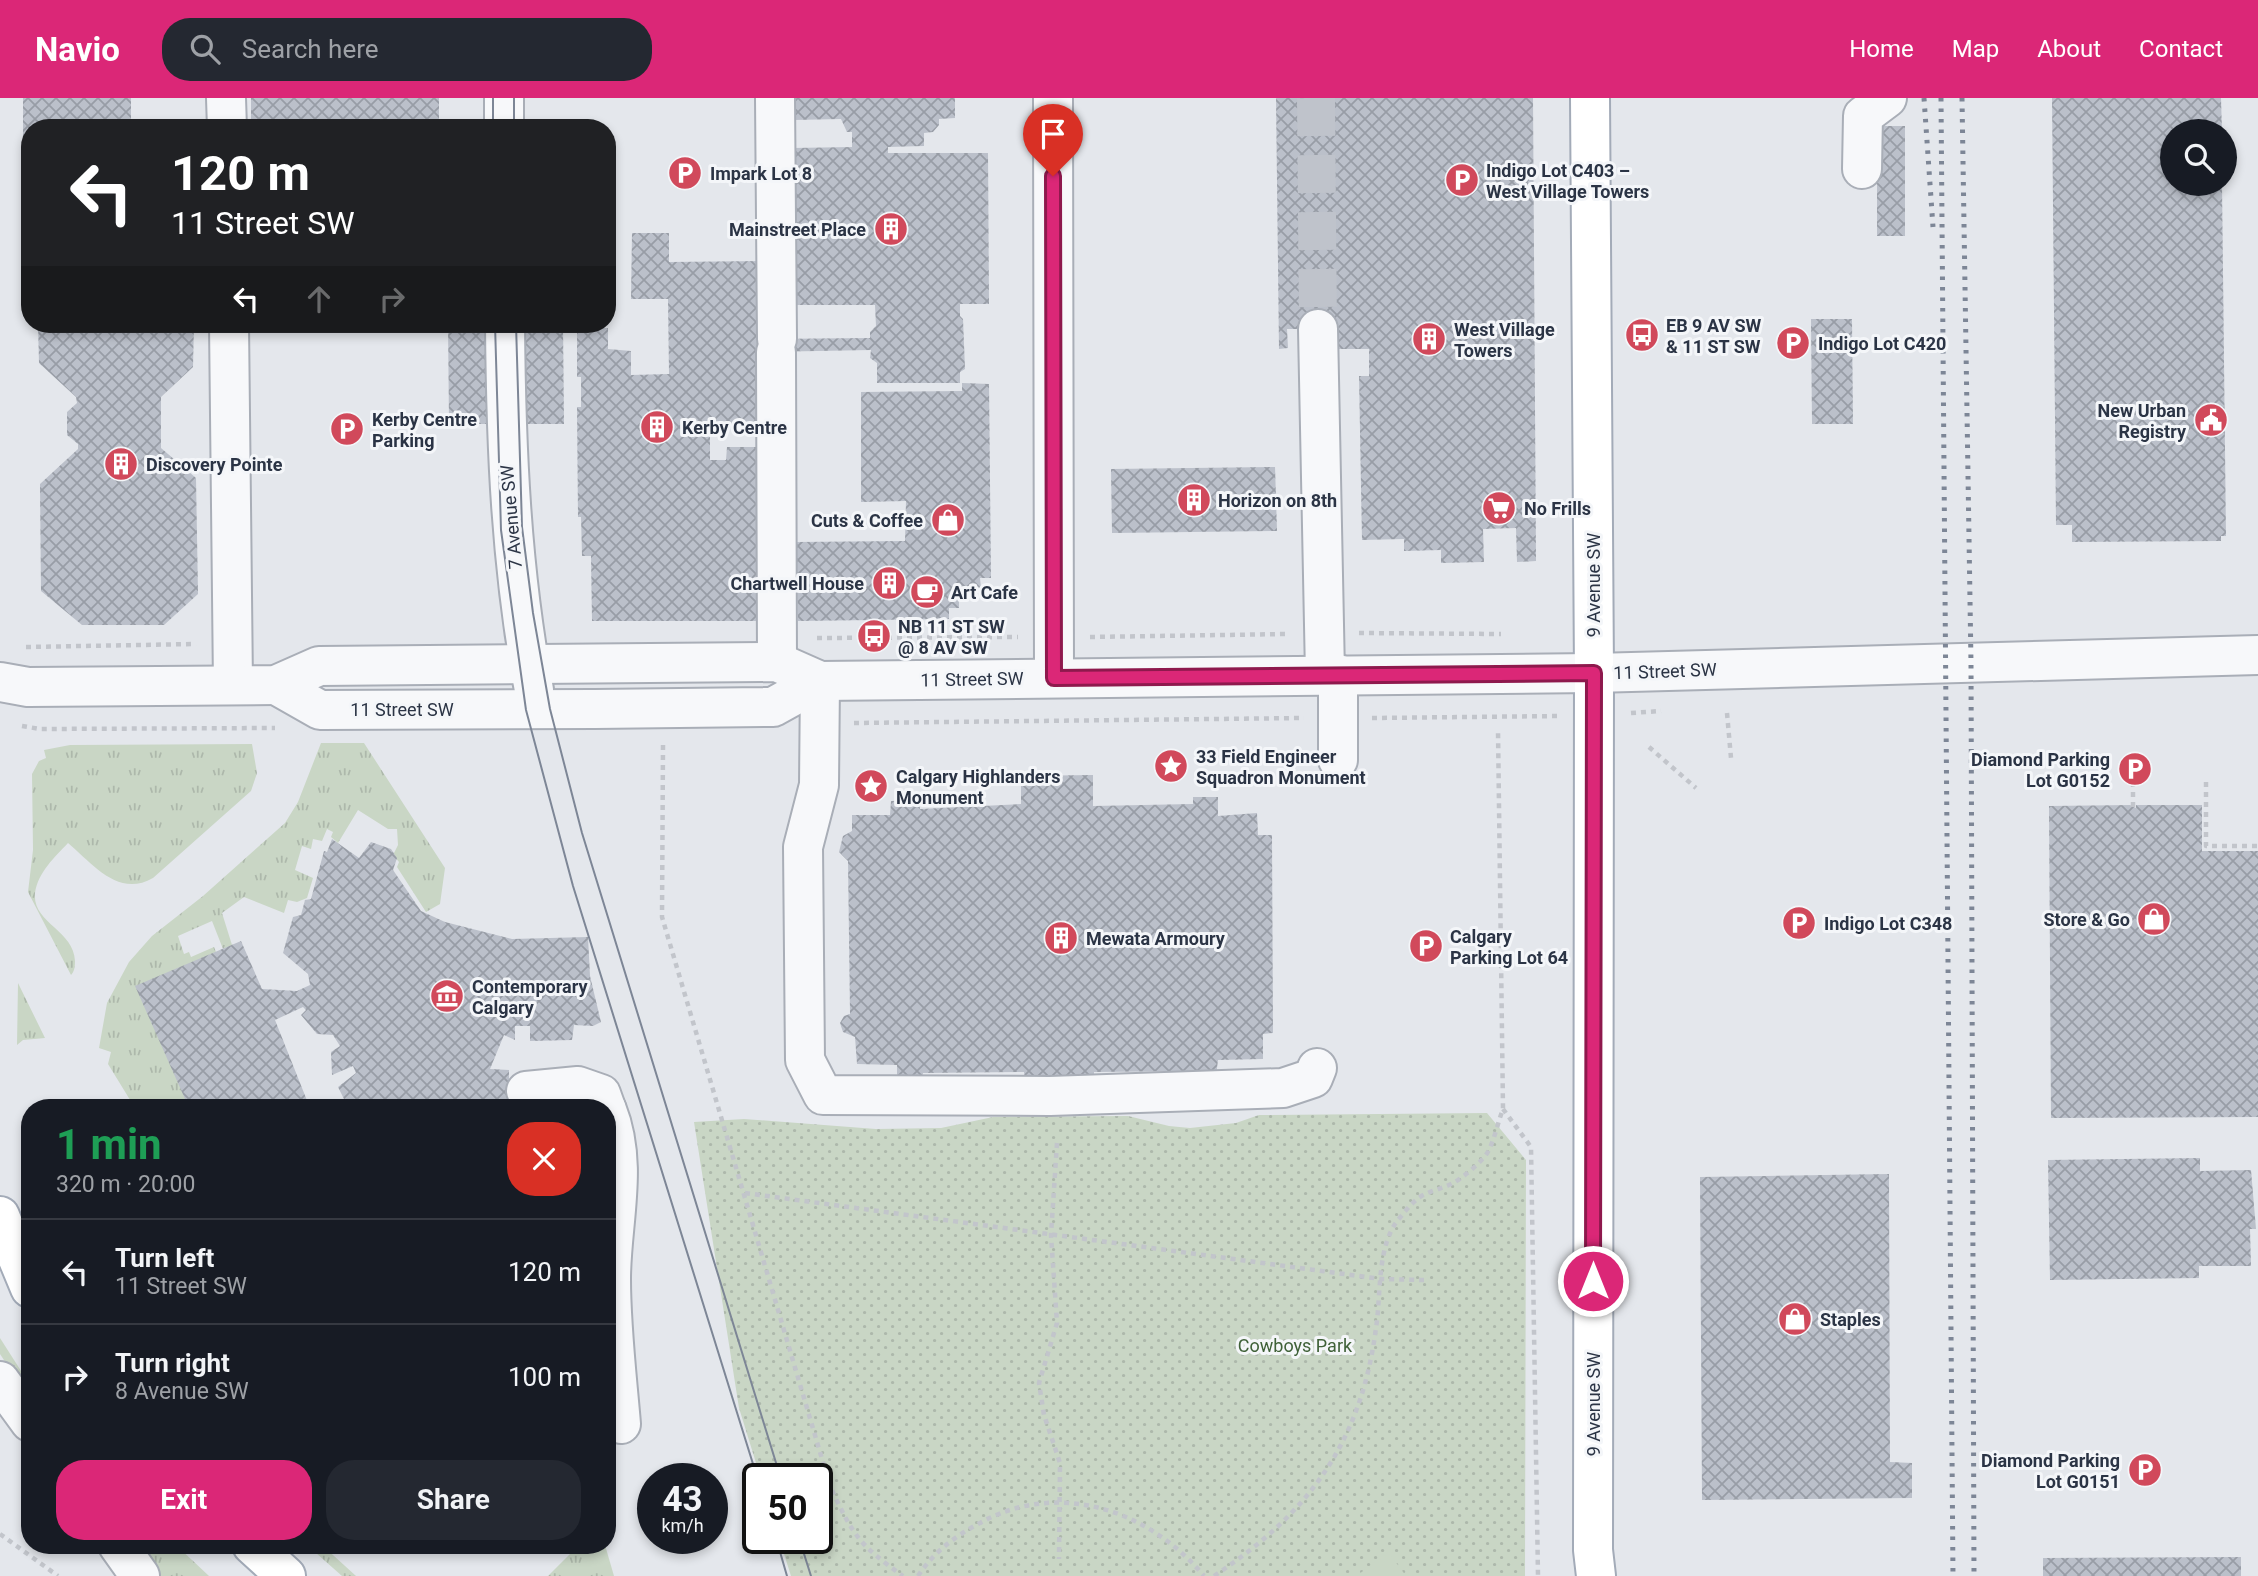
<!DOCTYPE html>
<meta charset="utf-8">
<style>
body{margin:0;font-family:Roboto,sans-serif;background:#242831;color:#f1f3f6;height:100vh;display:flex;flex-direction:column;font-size:26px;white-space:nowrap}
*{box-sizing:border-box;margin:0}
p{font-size:23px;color:#9ea1a6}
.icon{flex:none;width:38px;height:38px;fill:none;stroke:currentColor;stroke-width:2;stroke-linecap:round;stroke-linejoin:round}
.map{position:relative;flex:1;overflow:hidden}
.drawer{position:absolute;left:21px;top:1001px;width:595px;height:455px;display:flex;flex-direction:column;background:#171b24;border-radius:28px;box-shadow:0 4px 10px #0003}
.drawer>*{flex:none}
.banner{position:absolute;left:21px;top:21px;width:595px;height:214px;border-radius:28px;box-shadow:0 4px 10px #0003;background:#202124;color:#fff;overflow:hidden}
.fabs{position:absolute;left:2160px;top:21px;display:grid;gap:14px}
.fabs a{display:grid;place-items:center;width:77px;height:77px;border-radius:50%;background:#171b24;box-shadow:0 4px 10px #0003;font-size:35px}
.speed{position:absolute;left:637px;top:1365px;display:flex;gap:14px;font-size:35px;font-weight:700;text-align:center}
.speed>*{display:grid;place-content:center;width:91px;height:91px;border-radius:50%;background:#171b24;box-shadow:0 4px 10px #0003;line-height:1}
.speed small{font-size:18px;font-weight:400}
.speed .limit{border:4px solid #111;border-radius:10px;background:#fff;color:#111}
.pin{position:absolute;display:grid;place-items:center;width:60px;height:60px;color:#fff;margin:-72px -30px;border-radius:50% 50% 50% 0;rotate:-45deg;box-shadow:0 0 7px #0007}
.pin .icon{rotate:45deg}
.me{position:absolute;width:77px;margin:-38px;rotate:0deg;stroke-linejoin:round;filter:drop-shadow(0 0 5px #0008)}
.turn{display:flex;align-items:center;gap:24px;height:147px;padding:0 35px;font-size:32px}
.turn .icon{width:91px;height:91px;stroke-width:2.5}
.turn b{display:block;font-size:49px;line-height:60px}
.lanes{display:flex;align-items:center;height:66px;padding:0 35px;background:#0003;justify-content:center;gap:35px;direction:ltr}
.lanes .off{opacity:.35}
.round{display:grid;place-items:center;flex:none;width:74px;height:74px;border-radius:28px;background:#242831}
.headline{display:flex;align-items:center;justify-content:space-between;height:119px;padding:0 35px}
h1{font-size:42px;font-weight:700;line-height:52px;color:#1e9e55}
.cta{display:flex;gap:14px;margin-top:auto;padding:14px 35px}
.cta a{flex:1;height:80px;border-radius:28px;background:#db2777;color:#fff;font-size:28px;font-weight:700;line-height:80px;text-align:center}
.cta a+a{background:#242831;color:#f1f3f6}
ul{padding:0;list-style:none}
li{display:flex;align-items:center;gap:21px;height:105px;padding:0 35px;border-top:2px solid #363941}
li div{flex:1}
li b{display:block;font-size:26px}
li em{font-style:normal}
header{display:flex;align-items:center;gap:42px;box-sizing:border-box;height:98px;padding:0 35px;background:#db2777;color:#fff}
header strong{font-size:33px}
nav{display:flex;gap:38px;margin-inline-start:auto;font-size:24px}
.search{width:490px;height:63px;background:#242831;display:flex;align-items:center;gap:18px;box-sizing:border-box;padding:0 24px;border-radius:28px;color:#9ea1a6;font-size:26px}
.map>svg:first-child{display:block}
.grass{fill:url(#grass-tufts)}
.park{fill:url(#park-dots)}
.garden{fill:#c9d6c5}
.building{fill:url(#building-cross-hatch)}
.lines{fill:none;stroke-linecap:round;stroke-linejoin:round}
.minor-tunnel{stroke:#bfc3cb;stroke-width:38;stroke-dasharray:38 19;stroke-linecap:butt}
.minor-casing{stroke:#a9aeb7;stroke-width:42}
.major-casing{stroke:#a3abb8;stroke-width:42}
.path{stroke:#c2c5cb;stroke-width:4.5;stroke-dasharray:5 5;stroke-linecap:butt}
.minor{stroke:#f7f8fa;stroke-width:38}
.major{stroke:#fff;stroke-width:38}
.tram{stroke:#7d8696;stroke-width:2}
.rail{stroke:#7d8696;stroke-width:5;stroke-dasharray:3.5 7;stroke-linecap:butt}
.route-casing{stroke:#8e194d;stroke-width:18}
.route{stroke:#db2777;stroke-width:12}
.labels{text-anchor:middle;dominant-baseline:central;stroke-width:6;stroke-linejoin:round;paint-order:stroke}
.poi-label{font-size:18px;font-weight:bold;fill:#2b3445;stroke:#f4f6f9;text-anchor:start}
.street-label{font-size:18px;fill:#2b3445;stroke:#f4f6f9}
.park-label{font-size:18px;fill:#3f6138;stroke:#f4f6f9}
</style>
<header>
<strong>Navio</strong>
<div class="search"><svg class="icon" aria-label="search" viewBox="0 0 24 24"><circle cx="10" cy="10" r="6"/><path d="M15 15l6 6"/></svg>Search here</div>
<nav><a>Home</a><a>Map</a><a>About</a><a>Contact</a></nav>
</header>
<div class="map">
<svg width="2258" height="1478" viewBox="0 0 2258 1478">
<defs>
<pattern id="grass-tufts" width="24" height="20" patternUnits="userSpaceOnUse" patternTransform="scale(1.75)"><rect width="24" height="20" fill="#c9d6c5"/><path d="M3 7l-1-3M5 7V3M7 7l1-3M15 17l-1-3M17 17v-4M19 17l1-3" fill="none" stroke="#adb8ab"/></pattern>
<pattern id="park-dots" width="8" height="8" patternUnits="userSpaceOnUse" patternTransform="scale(1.75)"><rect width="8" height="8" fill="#c9d6c5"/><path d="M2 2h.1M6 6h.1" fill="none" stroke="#adb8ab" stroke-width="1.8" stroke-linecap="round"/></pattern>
<pattern id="building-cross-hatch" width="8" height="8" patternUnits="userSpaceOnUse" patternTransform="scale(1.75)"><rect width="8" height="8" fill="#bbc0ca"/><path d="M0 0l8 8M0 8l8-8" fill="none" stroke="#989da6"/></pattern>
</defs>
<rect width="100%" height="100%" fill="#e4e7ec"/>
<g class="grass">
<polygon points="321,645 364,645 445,770 440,806 426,814 397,769 399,764 393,757 398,747 397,731 388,731 358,712 338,745 331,739 333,734 327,731 322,743 313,741 311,751 302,748 295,772 313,780 307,800 297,804 288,802 284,815 244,799 222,815 232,847 223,851 212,823 178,838 184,856 189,854 191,859 214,849 216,854 189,1010 135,1010 108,966 111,954 99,950 107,905 129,864 152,838 203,798 285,725 298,704"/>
<path d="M252,646L257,675L251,693L153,780C118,800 93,766 68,745C55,759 38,774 35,795C32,825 74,832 75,863C75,870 74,874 71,877L28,794L33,752L32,676L39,663L46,660L44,652L70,647Z"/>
<polygon points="18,885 45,940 23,942 17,947"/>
<polygon points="0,1240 30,1287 30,1302 0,1256"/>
<polygon points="132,1447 176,1447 209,1478 155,1478"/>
<polygon points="307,1447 322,1447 356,1478 342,1478"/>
<polygon points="579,1447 605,1447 614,1478 548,1478"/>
</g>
<polygon class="park" points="1487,1015 1526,1062 1525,1478 791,1478 779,1440 817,1440 817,1381 761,1381 739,1310 694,1024 744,1021 876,1031 941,1030 993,1019 1128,1018 1169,1028 1190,1030 1236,1025 1259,1017"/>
<polygon class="garden" points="1389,1455 1406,1478 1356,1478"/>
<g class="building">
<polygon points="23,0 131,0 131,21 166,22 166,30 30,30 30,91 23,91"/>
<rect x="251" y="0" width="188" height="30"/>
<polygon points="794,0 955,0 955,20 939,21 939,27 933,34 924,35 924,48 888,49 888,55 988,55 989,206 960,206 960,218 963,221 965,271 960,274 960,285 877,285 877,265 870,260 871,252 763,254 764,328 710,329 710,362 726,362 727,349 758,349 760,523 592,523 591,458 582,458 581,419 578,419 577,309 581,309 581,279 577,279 577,230 608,230 608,251 631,253 631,277 669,276 668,201 631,201 632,135 669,135 669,164 763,163 763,241 870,240 870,234 876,228 875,207 793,207 792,50 852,49 852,34 847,34 841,21 794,22"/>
<polygon points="1276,0 1533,0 1536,463 1517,464 1516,430 1483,431 1484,464 1441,465 1441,452 1404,453 1404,441 1362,442 1359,278 1369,278 1369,251 1323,251 1318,231 1287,231 1288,250 1279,251"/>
<polygon points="2052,0 2221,0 2222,33 2172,33 2172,86 2222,86 2226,438 2221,438 2221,443 2072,444 2072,427 2056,427"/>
<rect x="1877" y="28" width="28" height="110"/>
<polygon points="1811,221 1852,221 1853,326 1812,326"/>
<polygon points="38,226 194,226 193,269 161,299 161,350 196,380 198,496 164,527 82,527 41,493 40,386 78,351 78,346 67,337 67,314 77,305 76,299 39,265"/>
<polygon points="448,226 494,226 495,326 449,326"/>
<polygon points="518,226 563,226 564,326 519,326"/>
<polygon points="962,285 989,286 991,480 980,480 981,490 969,490 970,500 959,501 959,510 949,510 949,521 798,523 796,444 905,443 906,403 861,404 861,294 962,293"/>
<polygon points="1275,369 1277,433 1112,435 1111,371"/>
<polygon points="1093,677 1093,708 1193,706 1193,699 1218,699 1218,718 1257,715 1258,737 1272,737 1273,935 1263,936 1263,961 1218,962 1216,978 1197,979 1196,973 1094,974 1094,982 1025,983 1024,974 923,975 922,980 897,980 897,967 857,966 855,939 843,934 840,925 844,918 850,916 848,763 839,754 843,738 852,733 852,717 890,717 891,703 919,702 920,711 1021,706 1021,678"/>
<polygon points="2130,707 2136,710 2136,707 2202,707 2202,753 2258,753 2258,1019 2051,1020 2049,708"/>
<polygon points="332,741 359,760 371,744 391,751 397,760 393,772 421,813 445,824 512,841 588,839 590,878 601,924 593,928 574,927 572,942 530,943 530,928 515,928 515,942 504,937 490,971 509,972 509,1001 513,1010 344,1010 347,1007 338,989 356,975 353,968 332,977 331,954 340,948 333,937 317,936 301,917 306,912 303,909 275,922 308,1005 297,1010 189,1010 135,888 241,843 262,891 297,893 310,887 308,876 283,855 293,819 301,817 305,802 311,801 324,753 327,754"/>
<polygon points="2200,1060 2200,1073 2251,1072 2256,1131 2250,1131 2251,1168 2199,1168 2199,1180 2050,1182 2048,1062"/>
<polygon points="1889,1076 1890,1364 1912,1365 1912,1400 1702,1402 1700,1079"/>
<polygon points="2241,1459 2241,1478 2043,1478 2043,1460"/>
</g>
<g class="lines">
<polyline class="minor-tunnel" points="1316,0 1318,231"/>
<g class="minor-casing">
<g id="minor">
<polyline points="226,0 227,30"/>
<polyline points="504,0 504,30"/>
<polyline points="775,0 777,241"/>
<polyline points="1053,0 1054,580"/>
<polyline points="1862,71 1863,18 1887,0"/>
<polyline points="229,226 233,587"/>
<path d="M505,226C506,350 511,470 534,592"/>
<polyline points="1318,231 1325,576"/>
<polyline points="776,254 777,564"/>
<polyline points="1338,576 1338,662"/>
<polyline points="820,583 819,687 803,749 805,962 823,997 1050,998 1283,990 1313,980 1317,970"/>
<polyline points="0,584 28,589 276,587 319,568 777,564 820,583 1594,575 2258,557"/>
<polyline points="276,587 320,612 595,611 773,609 820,583"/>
<polyline points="526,993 578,988 601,996 606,1010"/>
<path d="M607,1012C629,1067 611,1125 611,1181C611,1230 617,1278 621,1326"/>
<polyline points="0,1283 30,1324"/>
<polyline points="118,1447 140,1478"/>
</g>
</g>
<g class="major-casing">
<g id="major">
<polyline points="1590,0 1594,575 1593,1452 1596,1478"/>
<polyline points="0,1118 30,1190"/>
<polyline points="252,1447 286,1478"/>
</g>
</g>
<g class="path">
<polyline points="918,521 918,527"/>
<polyline points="1359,535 1501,536"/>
<polyline points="1090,539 1288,536"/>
<polyline points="817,540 1018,539"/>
<polyline points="26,549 196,546"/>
<polyline points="1631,615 1661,613"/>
<polyline points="1727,615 1731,660"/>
<polyline points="1372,620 1560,618"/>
<polyline points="854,625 1304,620"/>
<polyline points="22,628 40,631 275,630"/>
<path d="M663,647L662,819L830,1388C853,1437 858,1446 903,1478"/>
<polyline points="1649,649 1696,690"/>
<polyline points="2133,684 2133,710"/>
<polyline points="2206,684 2206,748 2258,748"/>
<polyline points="1503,1011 1531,1049 1538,1478"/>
<polyline points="1057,1045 1051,1137 1057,1225 1039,1285 1044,1317 1060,1365 1059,1461"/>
<polyline points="745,1095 1381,1181 1424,1182"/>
<polyline points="0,1436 58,1478"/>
<path d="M918,1478C933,1455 954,1439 978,1426C1057,1381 1148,1411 1204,1478"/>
<path d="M1214,1478C1309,1415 1361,1345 1376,1230C1381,1198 1377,1154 1395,1126C1401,1118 1409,1108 1416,1102C1426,1093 1443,1091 1455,1084C1465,1078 1484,1062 1489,1052C1495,1039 1498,1024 1503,1011L1498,632"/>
</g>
<use href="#minor" class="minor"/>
<use href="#major" class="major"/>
<g class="tram">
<polyline points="493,0 493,30"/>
<polyline points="514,0 514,30"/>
<polyline points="495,226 501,432 526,612 573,788 758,1382"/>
<polyline points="516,226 522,429 533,515 550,611 582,735 781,1381"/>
<polyline points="776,1440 787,1478"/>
<polyline points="799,1440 811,1478"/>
</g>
<g class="rail">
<polyline points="1924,0 1933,129"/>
<polyline points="1941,0 1953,1478"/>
<polyline points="1962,0 1971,565 1974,1478"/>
</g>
</g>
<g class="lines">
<g class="route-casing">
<polyline id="route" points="1053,78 1054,580 1594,575 1593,1183"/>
</g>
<use href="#route" class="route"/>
</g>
<defs>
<g id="parking-disc" transform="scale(1.75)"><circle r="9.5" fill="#d1495b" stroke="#f4f6f9"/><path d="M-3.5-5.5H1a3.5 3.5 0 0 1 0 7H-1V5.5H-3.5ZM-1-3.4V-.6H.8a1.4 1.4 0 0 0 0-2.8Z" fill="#fff"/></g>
<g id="building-disc" transform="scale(1.75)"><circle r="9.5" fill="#d1495b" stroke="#f4f6f9"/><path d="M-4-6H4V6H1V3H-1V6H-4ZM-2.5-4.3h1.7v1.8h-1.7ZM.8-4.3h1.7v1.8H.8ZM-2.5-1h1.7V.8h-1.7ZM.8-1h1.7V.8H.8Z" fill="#fff"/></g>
<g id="bus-disc" transform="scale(1.75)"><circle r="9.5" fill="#d1495b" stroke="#f4f6f9"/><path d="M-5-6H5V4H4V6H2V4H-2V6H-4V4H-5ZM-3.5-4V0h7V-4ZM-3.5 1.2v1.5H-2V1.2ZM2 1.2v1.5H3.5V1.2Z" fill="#fff"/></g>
<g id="civic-disc" transform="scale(1.75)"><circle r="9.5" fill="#d1495b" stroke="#f4f6f9"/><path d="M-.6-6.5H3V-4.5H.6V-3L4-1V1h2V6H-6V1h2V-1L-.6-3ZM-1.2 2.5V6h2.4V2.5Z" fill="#fff"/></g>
<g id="supermarket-disc" transform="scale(1.75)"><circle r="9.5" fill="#d1495b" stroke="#f4f6f9"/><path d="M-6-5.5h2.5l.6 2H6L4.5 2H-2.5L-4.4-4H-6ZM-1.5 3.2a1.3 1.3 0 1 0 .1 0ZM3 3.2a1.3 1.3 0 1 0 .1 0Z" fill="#fff"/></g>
<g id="shop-disc" transform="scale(1.75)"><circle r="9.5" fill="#d1495b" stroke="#f4f6f9"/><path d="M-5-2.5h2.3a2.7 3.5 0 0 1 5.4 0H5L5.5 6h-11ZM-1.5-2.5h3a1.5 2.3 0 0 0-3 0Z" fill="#fff"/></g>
<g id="cafe-disc" transform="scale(1.75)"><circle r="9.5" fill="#d1495b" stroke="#f4f6f9"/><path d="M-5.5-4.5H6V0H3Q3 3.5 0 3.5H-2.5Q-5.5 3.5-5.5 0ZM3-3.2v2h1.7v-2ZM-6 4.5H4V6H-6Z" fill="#fff"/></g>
<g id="sight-disc" transform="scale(1.75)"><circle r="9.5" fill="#d1495b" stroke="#f4f6f9"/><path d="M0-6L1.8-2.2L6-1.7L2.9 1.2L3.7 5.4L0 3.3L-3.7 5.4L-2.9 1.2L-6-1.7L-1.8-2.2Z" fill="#fff"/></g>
<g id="museum-disc" transform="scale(1.75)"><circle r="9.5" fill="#d1495b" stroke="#f4f6f9"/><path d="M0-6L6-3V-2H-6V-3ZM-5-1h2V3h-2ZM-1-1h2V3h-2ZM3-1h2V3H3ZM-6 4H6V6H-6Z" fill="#fff"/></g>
</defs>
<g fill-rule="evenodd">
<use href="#parking-disc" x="685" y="75"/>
<use href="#parking-disc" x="1462" y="82"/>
<use href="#building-disc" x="891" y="131"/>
<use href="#bus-disc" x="1642" y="237"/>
<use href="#building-disc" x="1429" y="241"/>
<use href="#parking-disc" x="1793" y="245"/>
<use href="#civic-disc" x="2211" y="322"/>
<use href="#building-disc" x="657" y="329"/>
<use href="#parking-disc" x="347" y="331"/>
<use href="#building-disc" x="121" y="366"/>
<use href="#building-disc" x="1194" y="402"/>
<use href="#supermarket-disc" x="1499" y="410"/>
<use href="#shop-disc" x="948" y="422"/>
<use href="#building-disc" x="889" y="485"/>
<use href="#cafe-disc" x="927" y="494"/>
<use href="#bus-disc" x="874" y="538"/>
<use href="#sight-disc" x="1171" y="668"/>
<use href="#parking-disc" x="2135" y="671"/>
<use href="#sight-disc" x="871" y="688"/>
<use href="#shop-disc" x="2154" y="821"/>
<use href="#parking-disc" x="1799" y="825"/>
<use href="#building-disc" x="1061" y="840"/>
<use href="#parking-disc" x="1426" y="848"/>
<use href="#museum-disc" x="447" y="898"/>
<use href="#shop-disc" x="1795" y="1221"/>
<use href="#parking-disc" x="2145" y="1372"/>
</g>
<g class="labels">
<g class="poi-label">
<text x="1486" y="72">Indigo Lot C403 –<tspan x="1486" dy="21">West Village Towers</tspan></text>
<text x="710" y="75">Impark Lot 8</text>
<text x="866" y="131" text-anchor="end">Mainstreet Place</text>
<text x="1666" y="227">EB 9 AV SW<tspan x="1666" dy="21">&amp; 11 ST SW</tspan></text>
<text x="1454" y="231">West Village<tspan x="1454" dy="21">Towers</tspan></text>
<text x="1818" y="245">Indigo Lot C420</text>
<text x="2186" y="312" text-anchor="end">New Urban<tspan x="2186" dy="21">Registry</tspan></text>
<text x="372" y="321">Kerby Centre<tspan x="372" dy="21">Parking</tspan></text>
<text x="682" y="329">Kerby Centre</text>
<text x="146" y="366">Discovery Pointe</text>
<text x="1218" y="402">Horizon on 8th</text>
<text x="1524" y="410">No Frills</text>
<text x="923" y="422" text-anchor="end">Cuts &amp; Coffee</text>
<text x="864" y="485" text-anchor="end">Chartwell House</text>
<text x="951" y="494">Art Cafe</text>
<text x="898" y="528">NB 11 ST SW<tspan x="898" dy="21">@ 8 AV SW</tspan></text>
<text x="1196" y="658">33 Field Engineer<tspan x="1196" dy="21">Squadron Monument</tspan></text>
<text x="2110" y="661" text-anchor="end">Diamond Parking<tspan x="2110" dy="21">Lot G0152</tspan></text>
<text x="896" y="678">Calgary Highlanders<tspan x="896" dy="21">Monument</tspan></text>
<text x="2130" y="821" text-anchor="end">Store &amp; Go</text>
<text x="1824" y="825">Indigo Lot C348</text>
<text x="1450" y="838">Calgary<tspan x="1450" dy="21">Parking Lot 64</tspan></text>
<text x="1086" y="840">Mewata Armoury</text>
<text x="472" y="888">Contemporary<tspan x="472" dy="21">Calgary</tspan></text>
<text x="1820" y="1221">Staples</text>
<text x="2120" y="1362" text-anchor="end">Diamond Parking<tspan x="2120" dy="21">Lot G0151</tspan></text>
</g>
<g class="street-label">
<text transform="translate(511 419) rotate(-95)">7 Avenue SW</text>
<text transform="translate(1593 487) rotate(-90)">9 Avenue SW</text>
<text transform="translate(1665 573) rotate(-2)">11 Street SW</text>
<text transform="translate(972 581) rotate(-1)">11 Street SW</text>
<text x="402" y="611">11 Street SW</text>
<text transform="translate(1593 1306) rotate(-90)">9 Avenue SW</text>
</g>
<g class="park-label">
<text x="1295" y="1247">Cowboys Park</text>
</g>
</g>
</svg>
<div class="fabs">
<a><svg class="icon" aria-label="search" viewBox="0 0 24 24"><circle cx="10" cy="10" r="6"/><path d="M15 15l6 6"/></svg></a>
</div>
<div class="speed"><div>43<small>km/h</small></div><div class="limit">50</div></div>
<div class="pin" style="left:1053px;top:78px;background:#d93025"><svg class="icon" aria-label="arrive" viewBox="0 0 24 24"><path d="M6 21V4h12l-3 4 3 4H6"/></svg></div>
<svg class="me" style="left:1593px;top:1183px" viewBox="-20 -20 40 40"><circle r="17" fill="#db2777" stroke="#fff" stroke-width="3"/><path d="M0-11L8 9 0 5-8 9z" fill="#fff"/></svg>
<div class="banner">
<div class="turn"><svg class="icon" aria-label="left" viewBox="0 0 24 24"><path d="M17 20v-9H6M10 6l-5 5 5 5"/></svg><div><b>120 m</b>11 Street SW</div></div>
<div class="lanes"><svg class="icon" aria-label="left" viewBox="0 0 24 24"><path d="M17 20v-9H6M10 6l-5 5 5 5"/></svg><svg class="icon off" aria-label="ahead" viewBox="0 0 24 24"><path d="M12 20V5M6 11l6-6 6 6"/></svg><svg class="icon off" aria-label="right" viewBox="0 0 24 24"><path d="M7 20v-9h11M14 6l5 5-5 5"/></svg></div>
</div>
<section class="drawer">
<div class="headline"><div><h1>1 min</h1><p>320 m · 20:00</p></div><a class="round" style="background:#d93025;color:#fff"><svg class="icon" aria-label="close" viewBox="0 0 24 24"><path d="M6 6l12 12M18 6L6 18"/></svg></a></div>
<ul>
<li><svg class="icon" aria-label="left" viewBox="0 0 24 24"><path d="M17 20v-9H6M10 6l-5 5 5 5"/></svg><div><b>Turn left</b><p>11 Street SW</p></div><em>120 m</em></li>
<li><svg class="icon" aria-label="right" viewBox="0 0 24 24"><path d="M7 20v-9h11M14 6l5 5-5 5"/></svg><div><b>Turn right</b><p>8 Avenue SW</p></div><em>100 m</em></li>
</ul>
<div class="cta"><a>Exit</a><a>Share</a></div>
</section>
</div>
